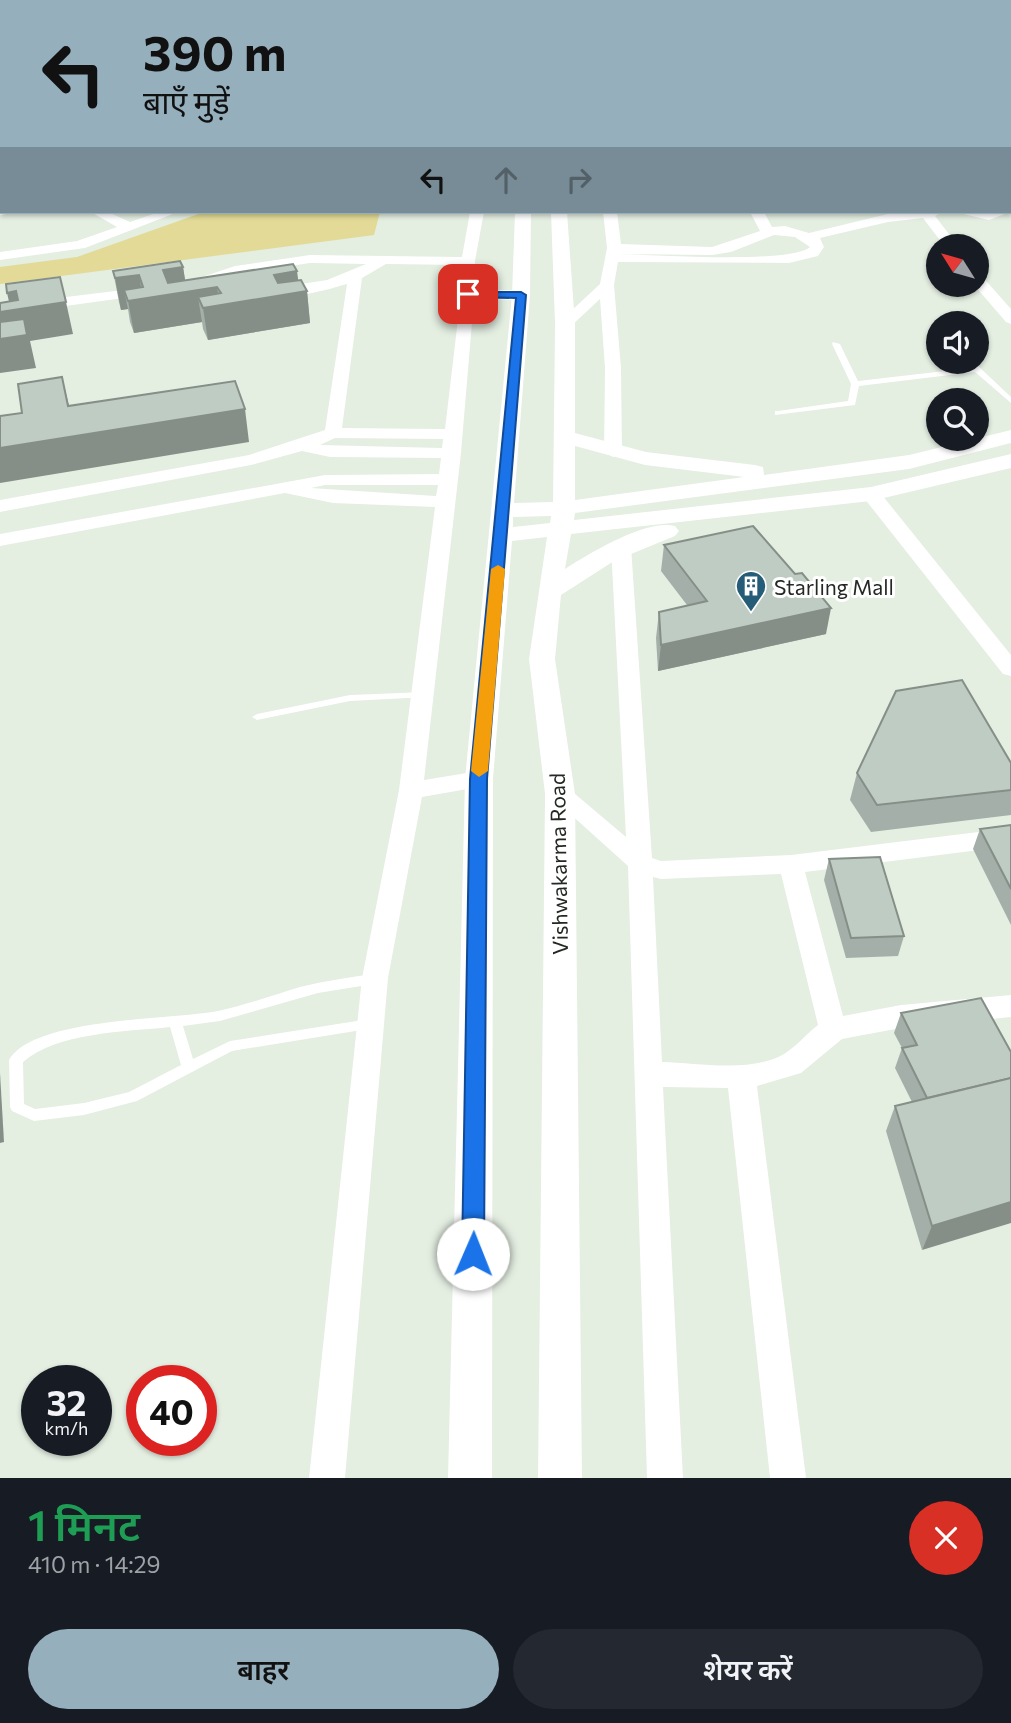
<!DOCTYPE html>
<html lang="hi">
<meta charset="utf-8">
<style>
body{margin:0;font-family:Commissioner,"Noto Sans Devanagari",sans-serif;background:#242831;color:#f1f3f6;height:100vh;display:flex;flex-direction:column;font-size:26px;white-space:nowrap}
*{box-sizing:border-box;margin:0}
p{font-size:23px;color:#9ea1a6}
.icon{flex:none;width:38px;height:38px;fill:none;stroke:currentColor;stroke-width:2;stroke-linecap:round;stroke-linejoin:round}
.map{position:relative;height:1478px;overflow:hidden}
.details{display:flex;flex-direction:column;background:#171b24;flex:1}
.details>*{flex:none}
.hud{position:absolute;left:0px;top:0px;width:1012px;height:214px;box-shadow:0 2px 5px #0004;background:#95afbd;color:#111;overflow:hidden}
.needle{width:46px;rotate:307deg}
.fabs{position:absolute;left:926px;top:234px;display:grid;gap:14px}
.fabs a{display:grid;place-items:center;width:63px;height:63px;border-radius:50%;background:#171b24;box-shadow:0 2px 5px #0004;font-size:35px}
.speed{position:absolute;left:21px;top:1365px;display:flex;gap:14px;font-size:35px;font-weight:700;text-align:center}
.speed>*{display:grid;place-content:center;width:91px;height:91px;border-radius:50%;background:#171b24;box-shadow:0 2px 5px #0004;line-height:1}
.speed small{font-size:18px;font-weight:400}
.speed .limit{border:10px solid #d22;background:#fff;color:#111}
.pin{position:absolute;display:grid;place-items:center;width:60px;height:60px;color:#fff;margin:-30px;border-radius:14px;box-shadow:0 4px 10px #0006}
.me{position:absolute;width:77px;margin:-38px;rotate:1deg;stroke-linejoin:round;filter:drop-shadow(0 0 5px #0008)}
.turn{display:flex;align-items:center;gap:24px;height:147px;padding:0 28px;font-size:32px}
.turn .icon{width:91px;height:91px;stroke-width:2.5}
.turn b{display:block;font-size:49px;line-height:60px}
.lanes{display:flex;align-items:center;height:66px;padding:0 28px;background:#0003;justify-content:center;gap:35px;direction:ltr}
.lanes .off{opacity:.35}
.round{display:grid;place-items:center;flex:none;width:74px;height:74px;border-radius:37px;background:#242831}
.summary{display:flex;align-items:center;justify-content:space-between;height:119px;padding:0 28px}
h1{font-size:42px;font-weight:600;line-height:52px;color:#1e9e55}
.action{display:flex;gap:14px;margin-top:auto;padding:14px 28px}
.action a{flex:1;height:80px;border-radius:42px;background:#95afbd;color:#111;font-size:28px;font-weight:600;line-height:80px;text-align:center}
.action a+a{background:#242831;color:#f1f3f6}
.map>svg:first-child{display:block}
.green{fill:#e2da96}
.lines{fill:none;stroke-linecap:round;stroke-linejoin:round}
.service{fill:#fff;fill-rule:evenodd}
.minor{fill:#fff;fill-rule:evenodd}
.tertiary{fill:#fff;fill-rule:evenodd}
.wall{fill:#a3afa8}
.shaded-wall{fill:#858f88}
.building{fill:#beccc3;stroke:#858f88;stroke-width:2}
.route{fill:#1a73e8;stroke:#114b97;stroke-width:2}
.slow{fill:#f59e0b}
.labels{text-anchor:middle;dominant-baseline:central;stroke-width:6;stroke-linejoin:round;paint-order:stroke}
.poi-label{font-size:21px;fill:#242823;stroke:#fff;text-anchor:start}
.street-label{font-size:21px;fill:#242823;stroke:#fff}
</style>
<div class="map">
<svg width="1011" height="1478" viewBox="0 0 1011 1478">
<rect width="100%" height="100%" fill="#e4eee1"/>
<polygon class="green" points="204,212 380,212 374,235 0,284 0,267 77,257"/>
<g class="lines">
<g class="service">
<rect x="0" y="96" width="2" height="4"/>
<polygon points="932,329 938,330 938,336 932,333"/>
<polygon points="833,342 840,344 858,381 971,368 965,362 974,362 1011,397 1011,403 975,372 859,386 855,405 775,415 775,411 778,411 848,401 851,384 832,344"/>
<polygon points="424,692 429,695 428,697 350,701 257,720 252,717 257,714 350,695"/>
<path d="M374,974L378,975L380,979L378,983L374,984L318,993L220,1021L183,1026L193,1059L230,1041L369,1019L374,1020L375,1024L374,1028L232,1051L137,1101L84,1115L34,1121L12,1111L10,1107L9,1060C34,1017 172,1020 218,1011C246,1005 273,995 300,987C325,981 349,977 374,974ZM170,1027L181,1065L129,1092L84,1103L35,1109L24,1104L23,1062C58,1032 125,1032 170,1027Z"/>
</g>
<g class="minor">
<polygon points="0,0 8,0 0,4"/>
<polygon points="252,0 267,0 251,2"/>
<polygon points="511,0 524,0 525,2 512,2"/>
<polygon points="548,0 565,0 547,2"/>
<polygon points="654,0 672,0 653,2"/>
<polygon points="688,0 709,0 687,2"/>
<polygon points="950,0 978,0 949,2"/>
<polygon points="0,31 2,31 0,38"/>
<rect x="1010" y="39" width="1" height="7"/>
<rect x="0" y="71" width="2" height="6"/>
<polygon points="1010,110 1011,111 1011,119 1010,118"/>
<rect x="0" y="129" width="2" height="8"/>
<polygon points="0,162 2,163 2,171 0,170"/>
<polygon points="0,207 2,212 8,212 7,214 0,215"/>
<polygon points="91,212 108,212 130,222 159,212 178,212 85,248 0,260 0,252 77,241 117,227"/>
<path d="M470,212H484L475,261L474,290H521L529,295L521,300L474,299L461,453L424,780L479,771L487,773L491,779L487,785L479,787L422,797L388,978L345,1478H309L362,978L399,790L435,507L333,503L285,493L0,546V534L325,475L439,474L441,458L330,457L302,451L251,465L0,512V500L249,455L325,430L347,284C330,289 279,304 266,293L274,288L327,280L366,264L310,263L237,274L182,290L175,286L235,266L310,255L462,257ZM386,264L461,265L458,319L445,429L342,428L362,278ZM335,438L443,439L442,448L320,445ZM325,485H438L436,496L311,488Z"/>
<path d="M603,212H617L621,244L712,247L760,231L750,212H764L772,227L785,226L809,233L888,214L942,212L935,216L959,247H945L923,218L888,222L820,238L824,247L818,256L789,263L618,262L614,285L621,368L622,452L613,457L604,452L605,368L600,299L570,327H560L557,324L600,284L607,248ZM774,235L795,237L810,247C791,264 653,255 620,254L712,255L731,252Z"/>
<polygon points="955,212 1010,212 989,220"/>
<polygon points="976,274 981,275 1011,309 1011,324 1006,322 974,285"/>
<polygon points="148,287 153,288 153,294 0,315 0,305"/>
<polygon points="871,488 878,490 1011,655 1011,676 1003,674 864,498 862,494 864,490"/>
<path d="M621,540L631,546L652,858L661,861L791,855L1011,828V846L805,872L843,1016L901,1005L1011,995V1017L901,1028L842,1039L801,1073L757,1086L806,1478H770L728,1088L663,1087L683,1478H647L628,866L548,794L552,788L560,786L568,788L626,837L611,546ZM781,874L818,1025C806,1034 797,1046 784,1054C751,1073 699,1063 662,1062L653,877L661,879Z"/>
</g>
<g class="tertiary">
<polygon points="353,0 369,0 352,2"/>
<polygon points="400,0 418,0 399,2"/>
<polygon points="432,0 448,0 449,2 433,2"/>
<polygon points="472,0 488,0 489,2 473,2"/>
<polygon points="984,0 998,0 999,2 985,2"/>
<polygon points="0,116 2,116 0,125"/>
<path d="M515,212H531L530,295L514,503L553,502L555,324L551,212H567L575,324V433L646,452L755,465L763,467L764,475L909,455L1011,430V443L909,469L575,513L574,520L871,487L1011,454V468L871,501L571,534L565,569C590,553 646,519 675,526L679,531L675,536L614,561L561,595L555,659L575,794L582,1478H538L545,794L529,659L547,537L512,541L493,779L492,1478H448L465,779L512,295ZM575,446L645,465L744,477L575,500ZM551,516L550,523L513,527V517Z"/>
</g>
</g>
<g class="wall">
<polygon points="37,0 83,0 83,1 39,2"/>
<polygon points="95,0 250,0 244,2 88,2"/>
<polygon points="183,267 185,280 298,280 307,291 310,323 208,340 203,329 202,322 134,333 130,322 128,309 121,310 119,302 113,271"/>
<polygon points="664,545 795,574 826,634 658,671 656,638 659,612 687,605 661,571"/>
<polygon points="1011,763 1011,815 871,832 850,800 857,773"/>
<polygon points="1011,825 1011,925 973,849 980,829"/>
<polygon points="829,859 904,936 898,956 846,958 824,880"/>
<polygon points="901,1013 1011,1052 922,1250 886,1131 895,1106 912,1102 895,1068 902,1048 894,1033"/>
</g>
<g class="shaded-wall">
<polygon points="55,0 83,0 83,1 55,2"/>
<polygon points="215,0 250,0 244,2 208,2"/>
<rect x="0" y="18" width="2" height="10"/>
<polygon points="183,267 187,292 217,287 220,305 274,275 297,271 300,293 307,291 310,323 208,340 203,308 198,297 202,322 134,333 128,301 124,290 128,309 121,310 115,278 139,275 143,299 163,270"/>
<polygon points="16,291 66,302 73,334 30,341 36,368 0,373 0,312 11,310 7,293"/>
<polygon points="62,377 70,410 245,409 249,442 0,483 0,448 68,406"/>
<polygon points="831,608 826,634 658,671 661,645"/>
<polygon points="0,1073 4,1142 0,1143"/>
<polygon points="1011,1202 1011,1223 922,1250 932,1226"/>
</g>
<g class="building">
<polygon points="6,0 21,0 25,2 0,1"/>
<polygon points="95,0 130,0 135,2 88,2"/>
<polygon points="130,0 158,0 164,2 135,2"/>
<polygon points="182,0 215,0 208,2 187,2"/>
<polygon points="0,48 2,49 2,60 0,59"/>
<polygon points="180,261 183,267 163,270 168,283 293,264 297,271 274,275 278,283 301,280 307,291 203,308 198,297 221,293 217,287 128,301 124,290 143,287 139,275 115,278 113,271"/>
<polygon points="60,277 66,302 0,312 0,303 18,300 16,291 7,293 6,284"/>
<polygon points="24,319 27,335 0,339 0,322"/>
<polygon points="62,377 68,406 235,381 245,409 0,448 0,416 22,413 18,384"/>
<polygon points="753,526 795,574 802,573 831,608 661,645 659,612 707,601 664,545"/>
<polygon points="962,680 1011,763 1011,790 877,805 857,773 896,691"/>
<polygon points="1011,825 1011,889 980,829"/>
<polygon points="880,857 904,936 851,938 829,859"/>
<polygon points="981,998 1011,1052 1011,1078 927,1098 902,1048 917,1045 901,1013"/>
<polygon points="1011,1078 1011,1202 932,1226 895,1106"/>
</g>
<polygon class="route" points="465,292 521,292 526,295 487,779 484,1254 481,1262 473,1265 465,1262 462,1254 470,779 516,298 468,297 463,294"/>
<polygon class="slow" points="498,565 505,569 488,771 479,777 471,771 491,569"/>
<defs>
<g id="building-pin" transform="scale(1.575)"><path d="M0 17L-7.5 6A9.5 9.5 0 1 1 7.5 6Z" fill="#255c77" stroke="#fff"/><path d="M-4-6H4V6H1V3H-1V6H-4ZM-2.5-4.3h1.7v1.8h-1.7ZM.8-4.3h1.7v1.8H.8ZM-2.5-1h1.7V.8h-1.7ZM.8-1h1.7V.8H.8Z" fill="#fff"/></g>
</defs>
<g fill-rule="evenodd">
<use href="#building-pin" x="751" y="586"/>
</g>
<g class="labels">
<g class="poi-label">
<text x="774" y="586">Starling Mall</text>
</g>
<g class="street-label">
<text transform="translate(558 864) rotate(-91)">Vishwakarma Road</text>
</g>
</g>
</svg>
<div class="fabs">
<a><svg class="needle" viewBox="-14 -14 28 28"><path d="M0-13l5 13h-10z" fill="#e53935"/><path d="M0 13l5-13h-10z" fill="#9ea1a6"/></svg></a>
<a><svg class="icon" aria-label="sound" viewBox="0 0 24 24"><path d="M4 9h4l5-4v14l-5-4H4zM17 9q2 3 0 6"/></svg></a>
<a><svg class="icon" aria-label="search" viewBox="0 0 24 24"><circle cx="10" cy="10" r="6"/><path d="M15 15l6 6"/></svg></a>
</div>
<div class="speed"><div>32<small>km/h</small></div><div class="limit">40</div></div>
<div class="pin" style="left:468px;top:294px;background:#d93025"><svg class="icon" aria-label="arrive" viewBox="0 0 24 24"><path d="M6 21V4h12l-3 4 3 4H6"/></svg></div>
<svg class="me" style="left:473px;top:1254px" viewBox="-20 -20 40 40"><circle r="19" fill="#fff"/><path d="M0-13L10 11 0 6-10 11z" fill="#1a73e8"/></svg>
<div class="hud">
<div class="turn"><svg class="icon" aria-label="left" viewBox="0 0 24 24"><path d="M17 20v-9H6M10 6l-5 5 5 5"/></svg><div><b>390 m</b>बाएँ मुड़ें</div></div>
<div class="lanes"><svg class="icon" aria-label="left" viewBox="0 0 24 24"><path d="M17 20v-9H6M10 6l-5 5 5 5"/></svg><svg class="icon off" aria-label="ahead" viewBox="0 0 24 24"><path d="M12 20V5M6 11l6-6 6 6"/></svg><svg class="icon off" aria-label="right" viewBox="0 0 24 24"><path d="M7 20v-9h11M14 6l5 5-5 5"/></svg></div>
</div>
</div>
<section class="details">
<div class="summary"><div><h1>1 मिनट</h1><p>410 m · 14:29</p></div><a class="round" style="background:#d93025;color:#fff"><svg class="icon" aria-label="close" viewBox="0 0 24 24"><path d="M6 6l12 12M18 6L6 18"/></svg></a></div>
<div class="action"><a>बाहर</a><a>शेयर करें</a></div>
</section>
